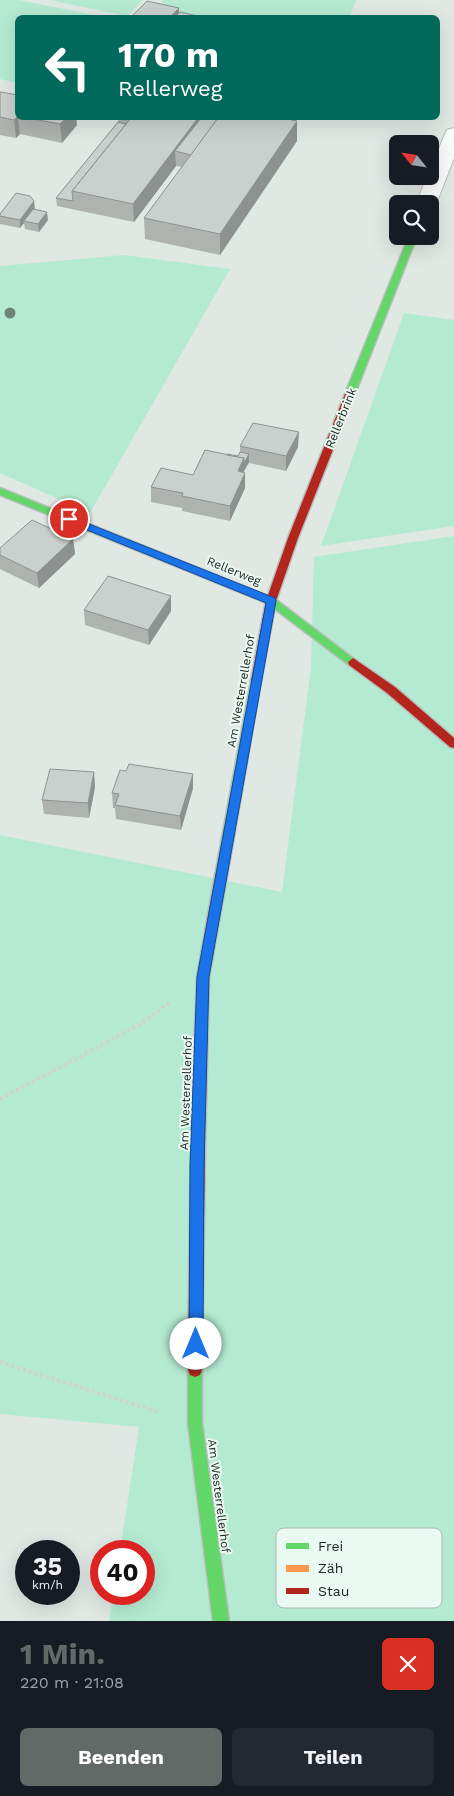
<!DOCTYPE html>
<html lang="de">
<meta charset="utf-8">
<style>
body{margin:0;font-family:"Work Sans",sans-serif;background:#242831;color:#f1f3f6;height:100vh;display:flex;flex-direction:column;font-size:19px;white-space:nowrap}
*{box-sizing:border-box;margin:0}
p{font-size:16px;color:#9ea1a6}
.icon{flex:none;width:28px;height:28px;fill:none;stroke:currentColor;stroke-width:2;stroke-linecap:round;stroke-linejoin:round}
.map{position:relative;height:1621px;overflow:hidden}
.drawer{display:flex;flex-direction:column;background:#171b24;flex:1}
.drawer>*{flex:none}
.hud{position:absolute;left:15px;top:15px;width:425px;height:105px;border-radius:8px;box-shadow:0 5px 20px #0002;background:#00695c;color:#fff;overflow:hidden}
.needle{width:32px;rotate:300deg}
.fabs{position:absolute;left:389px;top:135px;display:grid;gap:10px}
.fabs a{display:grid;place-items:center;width:50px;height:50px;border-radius:8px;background:#171b24;box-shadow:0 5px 20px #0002;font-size:25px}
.speed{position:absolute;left:15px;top:1540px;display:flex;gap:10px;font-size:25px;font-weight:700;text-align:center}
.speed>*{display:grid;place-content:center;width:65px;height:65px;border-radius:50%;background:#171b24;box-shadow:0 5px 20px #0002;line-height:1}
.speed small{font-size:12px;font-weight:400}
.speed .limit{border:8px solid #d22;background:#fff;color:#111}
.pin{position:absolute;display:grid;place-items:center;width:42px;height:42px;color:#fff;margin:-21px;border:2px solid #fff;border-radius:50%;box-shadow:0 1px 5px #0007}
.me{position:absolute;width:55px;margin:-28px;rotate:0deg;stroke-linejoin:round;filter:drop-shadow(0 0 4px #0008)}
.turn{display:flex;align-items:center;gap:18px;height:105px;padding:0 20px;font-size:22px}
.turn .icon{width:65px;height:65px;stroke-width:2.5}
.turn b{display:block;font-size:35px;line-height:42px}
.round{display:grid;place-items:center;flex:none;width:52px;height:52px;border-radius:8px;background:#242831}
.summary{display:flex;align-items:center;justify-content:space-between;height:85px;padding:0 20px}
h1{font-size:30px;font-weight:700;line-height:38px;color:#636966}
.cta{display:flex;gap:10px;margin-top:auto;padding:10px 20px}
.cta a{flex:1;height:58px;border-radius:8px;background:#636966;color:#fff;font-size:20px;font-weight:700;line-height:58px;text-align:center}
.cta a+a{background:#242831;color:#f1f3f6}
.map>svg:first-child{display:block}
.green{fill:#b5ead2}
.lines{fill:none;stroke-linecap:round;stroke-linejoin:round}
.street-casing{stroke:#b8bebb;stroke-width:2}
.fast-casing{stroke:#b8bebb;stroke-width:3}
.slow-casing{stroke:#b8bebb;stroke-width:3}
.jam-casing{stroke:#b8bebb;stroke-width:3}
.path{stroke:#d0d2d0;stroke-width:4;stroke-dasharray:3 3;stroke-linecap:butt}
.street{fill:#fafcfb;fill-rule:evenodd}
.fast{fill:#63d668;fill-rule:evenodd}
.slow{fill:#ff974d;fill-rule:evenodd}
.jam{fill:#b3261e;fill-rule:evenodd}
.tree{fill:#6b867b}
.wall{fill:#aeb3b0}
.shaded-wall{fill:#8d9290}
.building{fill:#cad0cd;stroke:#8d9290}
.route{fill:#1a73e8;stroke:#114b97}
.labels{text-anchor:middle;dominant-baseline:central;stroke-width:4;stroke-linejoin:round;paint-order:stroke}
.street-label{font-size:12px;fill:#1f2522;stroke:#eaf9f1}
.key{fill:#eaf9f1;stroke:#adb9b3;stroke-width:1}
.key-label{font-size:14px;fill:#1f2522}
</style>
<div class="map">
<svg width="454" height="1621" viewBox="0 0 454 1621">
<rect width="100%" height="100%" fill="#e0e8e4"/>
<g class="green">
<polygon points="0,0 19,0 104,17 18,18 17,83 0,79"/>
<polygon points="49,0 143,0 127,16"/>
<polygon points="164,0 357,0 349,17 166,18 151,14"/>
<polygon points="124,255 230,269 90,513 0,473 0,266"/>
<polygon points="404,313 454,320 454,526 321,546"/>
<polygon points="454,536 454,1621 109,1621 113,1594 144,1594 144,1551 120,1551 139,1427 0,1414 0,835 282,892 311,667 314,557"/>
</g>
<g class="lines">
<g class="street-casing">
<polygon id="street" points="454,128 454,158 436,204 430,209 430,204 416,204 427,176 430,176 430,170 445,134 447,130"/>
</g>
<g class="fast-casing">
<g id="fast">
<polygon points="409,236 417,236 355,394 350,397 347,396 345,394"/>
<polygon points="0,488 275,599 358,662 357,665 349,665 267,603 0,495"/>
<polygon points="256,677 261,681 227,876 225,879 217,879 215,876 251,681"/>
<polygon points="195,1363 200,1365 202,1370 202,1423 229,1621 213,1621 188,1423 188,1370 190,1365"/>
</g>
</g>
<g class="slow-casing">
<polygon id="slow" points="221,871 225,873 227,876 209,977 205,1144 203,1148 198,1150 193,1148 191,1144 197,977 215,876 217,873"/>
</g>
<g class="jam-casing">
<g id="jam">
<polygon points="350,391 355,394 298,538 276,601 261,681 260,684 252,684 251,681 266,601 288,538 345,394"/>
<polygon points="353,658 395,687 454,738 454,748 450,747 387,693 349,665 348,662"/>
<polygon points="198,1138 203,1140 205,1144 202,1370 200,1375 195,1377 190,1375 188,1370 191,1144 193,1140"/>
</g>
</g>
<g class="path">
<polyline points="0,1099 139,1025 169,1003"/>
<polyline points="0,1362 159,1412"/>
</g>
<use href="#street" class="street"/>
<use href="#fast" class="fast"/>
<use href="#slow" class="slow"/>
<use href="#jam" class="jam"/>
</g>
<circle class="tree" cx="10" cy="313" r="5.5"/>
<g class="wall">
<polygon points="0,92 18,118 76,118 77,125 62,143 20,134 16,138 0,135"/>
<polygon points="118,118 282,118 297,121 297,141 220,255 145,239 144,218 182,167 176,166 134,222 57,206 56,198 118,122"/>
<polygon points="35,209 48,220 39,232 25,229 24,223 20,228 0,224 0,214"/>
<polygon points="240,446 298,447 286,471 249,463 244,471 244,473 245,473 245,488 230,521 182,511 182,508 151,502 151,487 193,475 227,455 238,456 240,452"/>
<polygon points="73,539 75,554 39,588 0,569 0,548"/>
<polygon points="171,596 171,611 149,645 85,625 84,610"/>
<polygon points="94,772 95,787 89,818 44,814 42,800"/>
<polygon points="193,788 181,830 116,819 115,808 113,808 112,793"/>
</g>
<g class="shaded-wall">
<polygon points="179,8 179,18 169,18"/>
<polygon points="18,116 18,118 20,134 16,138 14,120"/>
<polygon points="66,118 76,118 77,125 62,143 60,124"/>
<polygon points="198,118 208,118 175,151 176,166 134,222 133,204"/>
<polygon points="297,121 297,141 220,255 220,234"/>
<polygon points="34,201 35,209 24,221 24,223 20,228 20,220"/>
<polygon points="47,212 48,220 39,232 38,224"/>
<polygon points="299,432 298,447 286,471 286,456"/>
<polygon points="249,454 249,462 244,471 244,473 238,471 244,458"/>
<polygon points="245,473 245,488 230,521 230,506"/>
<polygon points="73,539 75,554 39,588 37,573"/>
<polygon points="171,596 171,611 149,645 148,630"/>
<polygon points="94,772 95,787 89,818 88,803"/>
<polygon points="193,774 193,788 181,830 180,816"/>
</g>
<g class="building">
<polygon points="147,1 179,8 169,18 130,18"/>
<polygon points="180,12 202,17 202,18 174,18"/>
<polygon points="0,92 18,95 18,116 14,120 0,117"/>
<polygon points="28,118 66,118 60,124"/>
<polygon points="131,118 198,118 133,204 72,191"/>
<polygon points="201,118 218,118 191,155 175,151"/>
<polygon points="218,118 282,118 297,121 220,234 144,218"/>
<polygon points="118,122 126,124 72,191 73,201 56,198"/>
<polygon points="16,193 30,196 34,201 20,220 0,216 0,214"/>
<polygon points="33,209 47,212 38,224 24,221"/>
<polygon points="253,423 299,432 286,456 240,446"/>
<polygon points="205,450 244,458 238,471 245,473 230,506 182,496 183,493 151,487 161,468 193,475"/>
<polygon points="240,452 249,454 244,463 244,458 227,455 227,454 238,456"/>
<polygon points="32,520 73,539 37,573 0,555 0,548"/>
<polygon points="108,576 171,596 148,630 84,610"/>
<polygon points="129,764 193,774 180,816 115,805 119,794 112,793 120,770 126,771"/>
<polygon points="50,769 94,772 88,803 42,800"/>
</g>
<polygon class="route" points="69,516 275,598 276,601 209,977 204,1166 203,1344 201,1348 196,1350 191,1348 189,1344 190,1166 197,977 266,603 65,521 64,519"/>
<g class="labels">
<g class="street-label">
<text transform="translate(341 418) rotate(-68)">Rellerbrink</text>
<text transform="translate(234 571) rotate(22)">Rellerweg</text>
<text transform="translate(241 691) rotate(-80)">Am Westerrellerhof</text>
<text transform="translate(186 1093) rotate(-88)">Am Westerrellerhof</text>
<text transform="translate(219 1496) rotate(83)">Am Westerrellerhof</text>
</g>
</g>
<rect x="276" y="1528" width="166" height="80" rx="8" class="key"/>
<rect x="286" y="1543" width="23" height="6" fill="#63d668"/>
<rect x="286" y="1565" width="23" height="7" fill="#ff974d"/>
<rect x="286" y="1588" width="23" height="6" fill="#b3261e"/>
<g class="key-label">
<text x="318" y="1551">Frei</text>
<text x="318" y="1573">Zäh</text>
<text x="318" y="1596">Stau</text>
</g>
</svg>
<div class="fabs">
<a><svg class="needle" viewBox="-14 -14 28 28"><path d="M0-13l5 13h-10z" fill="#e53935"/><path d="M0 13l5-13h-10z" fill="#9ea1a6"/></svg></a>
<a><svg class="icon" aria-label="search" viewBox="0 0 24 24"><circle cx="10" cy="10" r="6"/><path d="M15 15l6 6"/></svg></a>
</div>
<div class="speed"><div>35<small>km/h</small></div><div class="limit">40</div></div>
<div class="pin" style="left:69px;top:519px;background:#d93025"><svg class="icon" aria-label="arrive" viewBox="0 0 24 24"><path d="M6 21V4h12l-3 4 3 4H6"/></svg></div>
<svg class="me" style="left:196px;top:1344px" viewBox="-20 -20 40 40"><circle r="19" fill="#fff"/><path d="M0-13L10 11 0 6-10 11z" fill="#1a73e8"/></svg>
<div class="hud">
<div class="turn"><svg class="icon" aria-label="left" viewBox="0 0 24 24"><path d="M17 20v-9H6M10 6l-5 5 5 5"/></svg><div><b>170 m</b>Rellerweg</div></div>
</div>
</div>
<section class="drawer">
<div class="summary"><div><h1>1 Min.</h1><p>220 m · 21:08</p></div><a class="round" style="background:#d93025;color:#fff"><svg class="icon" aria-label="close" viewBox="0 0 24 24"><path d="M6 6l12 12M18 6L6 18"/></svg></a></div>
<div class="cta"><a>Beenden</a><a>Teilen</a></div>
</section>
